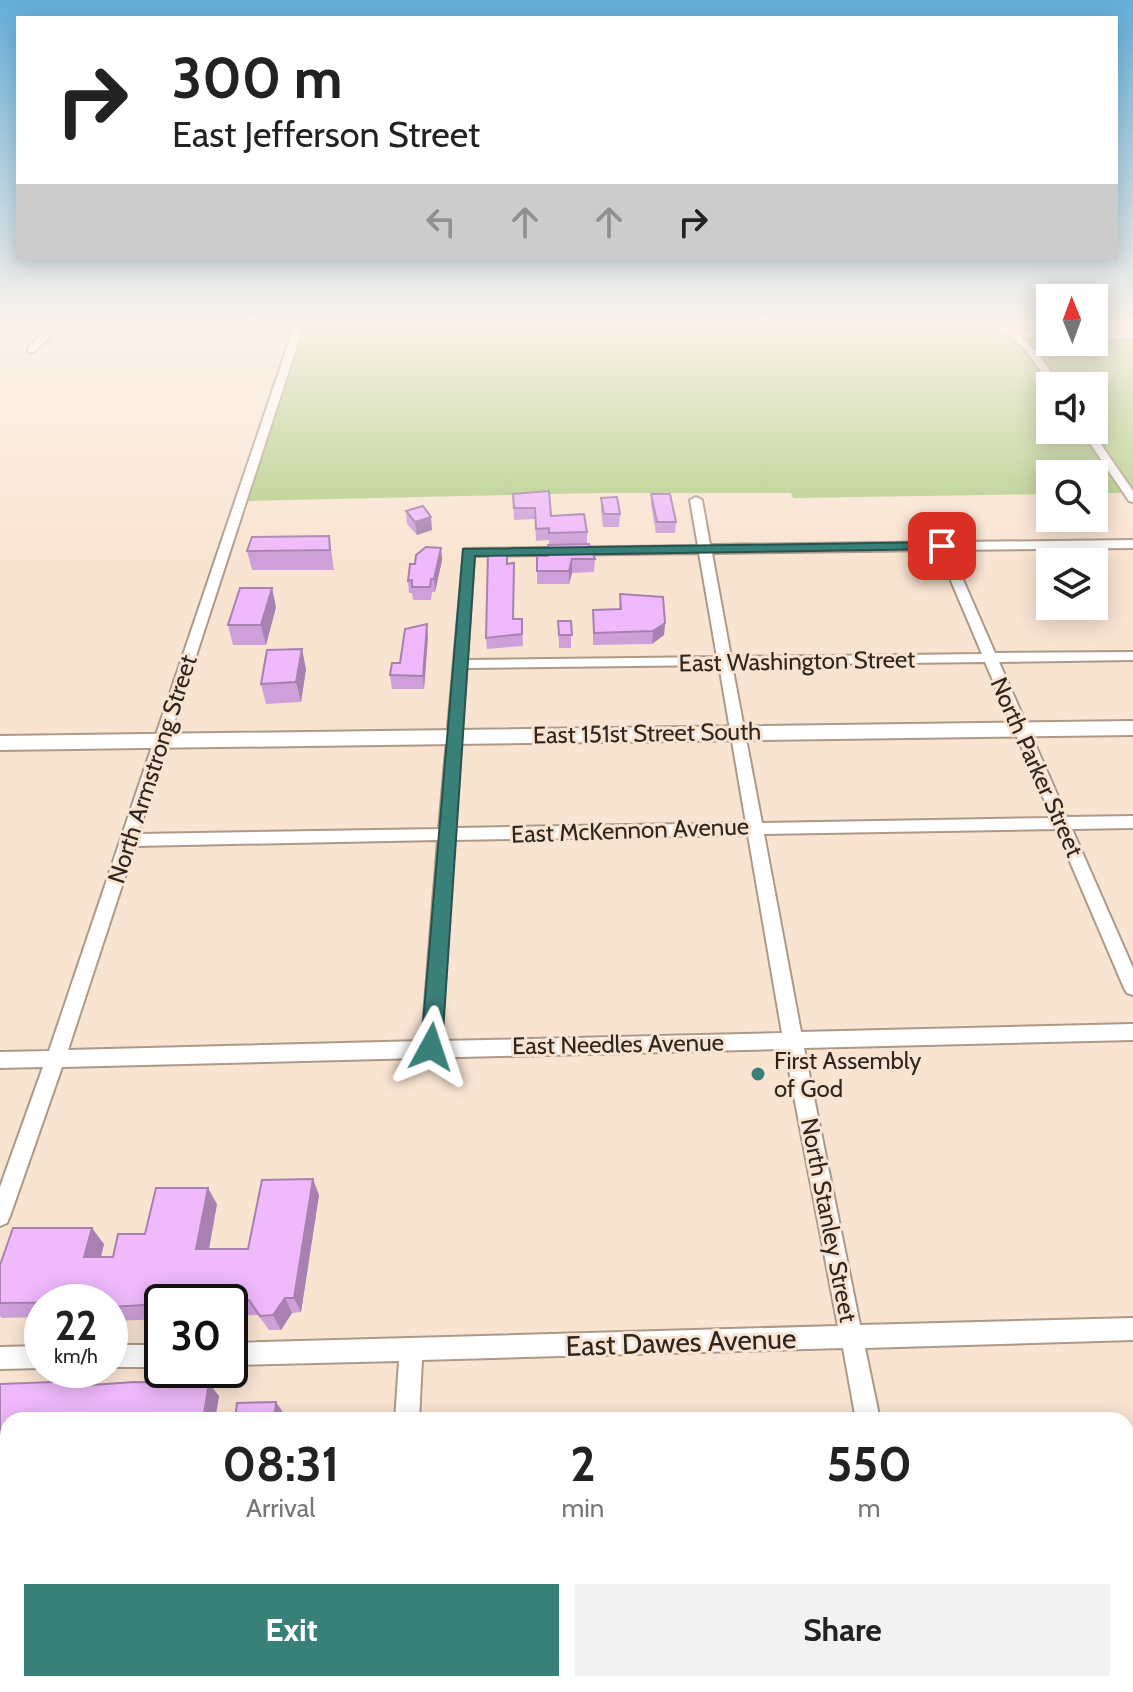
<!DOCTYPE html>
<style>
body{margin:0;font-family:Cabin,sans-serif;background:#f2f2f2;color:#222;height:100vh;display:flex;flex-direction:column;font-size:30px;white-space:nowrap}
*{box-sizing:border-box;margin:0}
p{font-size:26px;color:#767676}
.icon{flex:none;width:44px;height:44px;fill:none;stroke:currentColor;stroke-width:2;stroke-linecap:round;stroke-linejoin:round}
.map{position:relative;flex:1;overflow:hidden}
.drawer{position:absolute;left:0px;top:1412px;width:1134px;height:280px;display:flex;flex-direction:column;background:#fff;border-radius:24px 24px 0 0;box-shadow:0 4px 20px #0003}
.drawer>*{flex:none}
.top-card{position:absolute;left:16px;top:16px;width:1102px;height:244px;border-radius:0px;box-shadow:0 4px 20px #0003;background:#fff;color:#222;overflow:hidden}
.needle{width:52px;rotate:359deg}
.tools{position:absolute;left:1036px;top:284px;display:grid;gap:16px}
.tools a{display:grid;place-items:center;width:72px;height:72px;border-radius:0px;background:#fff;box-shadow:0 4px 20px #0003;font-size:40px}
.speed{position:absolute;left:24px;top:1284px;display:flex;gap:16px;font-size:40px;font-weight:700;text-align:center}
.speed>*{display:grid;place-content:center;width:104px;height:104px;border-radius:50%;background:#fff;box-shadow:0 4px 20px #0003;line-height:1}
.speed small{font-size:20px;font-weight:400}
.speed .limit{border:4px solid #111;border-radius:12px;background:#fff;color:#111}
.pin{position:absolute;display:grid;place-items:center;width:68px;height:68px;color:#fff;margin:-34px;border-radius:16px;box-shadow:0 4px 12px #0006}
.me{position:absolute;width:88px;margin:-44px;rotate:5deg;stroke-linejoin:round;filter:drop-shadow(0 0 6px #0008)}
.turn{display:flex;align-items:center;gap:28px;height:168px;padding:0 24px;font-size:36px}
.turn .icon{width:104px;height:104px;stroke-width:2.5}
.turn b{display:block;font-size:56px;line-height:68px}
.lanes{display:flex;align-items:center;height:76px;padding:0 24px;background:#0003;justify-content:center;gap:40px;direction:ltr}
.lanes .off{opacity:.35}
.eta{display:flex;justify-content:space-evenly;align-items:center;height:136px;text-align:center}
.eta b{font-size:48px;font-weight:700;line-height:56px}
.cta{display:flex;gap:16px;margin-top:auto;padding:16px 24px}
.cta a{flex:1;height:92px;border-radius:0px;background:#398079;color:#fff;font-size:32px;font-weight:700;line-height:92px;text-align:center}
.cta a+a{background:#f2f2f2;color:#222}
.map>svg:first-child{display:block}
.green{fill:#b0cd83;fill-rule:evenodd}
.lines{fill:none;stroke-linecap:round;stroke-linejoin:round}
.minor-casing{stroke:#ad9988;stroke-width:4}
.major-casing{stroke:#ad9988;stroke-width:4}
.minor{fill:#fff;fill-rule:evenodd}
.major{fill:#fff;fill-rule:evenodd}
.wall{fill:#ce9fd8}
.shaded-wall{fill:#a782b0}
.building{fill:#efb9fb;stroke:#a782b0;stroke-width:2}
.route{fill:#398079;stroke:#25534f;stroke-width:2}
.poi-dot{fill:#398079;stroke:#f9e4d2;stroke-width:3}
.labels{text-anchor:middle;dominant-baseline:central;stroke-width:6;stroke-linejoin:round;paint-order:stroke}
.street-label{font-size:24px;fill:#2d251e;stroke:#f9e4d2}
.poi-label{font-size:24px;fill:#2d251e;stroke:#f9e4d2;text-anchor:start}
.near-street-label{font-size:28px;fill:#2d251e;stroke:#f9e4d2}
</style>
<div class="map">
<svg width="1133" height="1692" viewBox="0 0 1133 1692">
<rect width="100%" height="100%" fill="#f9e4d2"/>
<path class="green" d="M301,321H1050V342L1133,338V497L1128,493H1094V474H1050V494L793,498L791,493H598L248,501ZM1050,386H1094V430H1050Z"/>
<g class="lines">
<g class="minor-casing">
<g id="minor">
<polygon points="56,321 66,321 34,352 28,352 28,348"/>
<path d="M296,321H305L138,834L439,829L464,549L698,546L690,500L696,497L702,500L710,545L1133,540V548L950,550L995,653L1133,652V660L999,662L1067,817L1133,816V828L1072,829L1133,968V995L1127,993L1124,988L1056,829L764,834L801,1032L1133,1024V1040L804,1048L860,1325L1133,1318V1340L865,1348L880,1420H856L843,1348L422,1360L419,1420H395L399,1361L230,1365V1343L838,1326L785,1049L62,1067L10,1216L7,1223L0,1226V1187L43,1067L0,1068V1052L49,1051ZM938,550L982,654L731,657L712,553ZM699,553L717,657L467,660L474,556ZM985,662L1052,818L762,823L732,665ZM719,665L746,823L455,828L466,668ZM748,835L782,1033L441,1041L454,840ZM438,840L422,1041L68,1050L135,846Z"/>
<path d="M995,321H1004L1007,328L1028,332L1041,330L1037,321H1046L1050,326L1048,334L1028,338L1020,336L1035,350L1061,386H1051C1038,368 1023,339 1001,332Z"/>
<polygon points="1133,332 1133,338 1094,339 1094,333"/>
<polygon points="1081,430 1091,430 1133,491 1133,502 1129,501"/>
<rect x="110" y="1345" width="52" height="22"/>
<polygon points="42,1346 42,1368 0,1369 0,1347"/>
<polygon points="377,1684 403,1684 403,1692 375,1692"/>
<polygon points="877,1684 903,1684 902,1692 874,1692"/>
</g>
</g>
<g class="major-casing">
<polygon id="major" points="1133,721 1133,735 0,750 0,736"/>
</g>
<use href="#minor" class="minor"/>
<use href="#major" class="major"/>
</g>
<g class="wall">
<polygon points="513,494 551,516 587,532 587,544 549,545 549,540 536,541 535,519 514,520"/>
<polygon points="651,494 676,522 675,533 656,533 651,505"/>
<polygon points="601,498 620,514 619,527 603,527 601,510"/>
<polygon points="406,511 432,530 417,535 407,524"/>
<polygon points="329,536 334,570 252,570 247,551"/>
<polygon points="441,548 442,560 435,592 432,592 431,600 413,600 412,593 409,593 408,581 415,564"/>
<polygon points="537,556 595,559 594,572 572,573 569,584 537,584"/>
<polygon points="508,564 514,575 513,619 522,619 523,646 487,649 486,638"/>
<polygon points="620,594 665,623 664,635 652,644 593,645 593,610 619,609"/>
<polygon points="276,607 266,645 233,645 228,625"/>
<polygon points="558,621 571,621 571,648 559,648"/>
<polygon points="428,637 424,689 392,689 390,675 400,663"/>
<polygon points="306,669 301,702 266,704 261,684"/>
<polygon points="319,1195 301,1312 292,1313 281,1330 269,1330 258,1315 230,1316 230,1302 162,1302 162,1319 114,1321 110,1318 110,1302 42,1302 42,1317 2,1318 0,1316 0,1265 104,1244 101,1257 113,1257 145,1234 217,1204 209,1249 248,1249"/>
<polygon points="0,1384 84,1386 219,1396 215,1420 8,1420 8,1562 0,1562"/>
</g>
<g class="shaded-wall">
<polygon points="431,517 432,530 417,535 415,522"/>
<polygon points="441,548 442,560 435,592 434,579"/>
<polygon points="572,559 572,573 569,584 569,571"/>
<polygon points="272,588 276,607 266,645 261,625"/>
<polygon points="665,623 664,635 652,644 653,631"/>
<polygon points="427,624 428,637 424,689 423,676"/>
<polygon points="302,649 306,669 301,702 296,682"/>
<polygon points="313,1179 319,1195 301,1312 294,1298"/>
<polygon points="208,1188 217,1204 206,1265 196,1249"/>
<polygon points="92,1228 104,1244 97,1272 84,1257"/>
<polygon points="285,1298 292,1313 281,1330 273,1315"/>
<polygon points="209,1383 219,1396 215,1420 203,1420"/>
<polygon points="276,1402 285,1415 284,1420 274,1420"/>
<polygon points="265,1684 278,1684 277,1692 264,1692"/>
</g>
<g class="building">
<polygon points="549,491 551,516 584,514 587,532 549,533 549,528 536,529 535,508 514,508 513,494"/>
<polygon points="651,494 670,494 676,522 657,522"/>
<polygon points="617,497 620,514 604,514 601,498"/>
<polygon points="423,506 431,517 415,522 406,511"/>
<polygon points="329,536 330,550 247,551 252,537"/>
<polygon points="589,544 595,559 572,559 569,571 537,571 537,556 548,556 548,545"/>
<polygon points="426,547 441,548 434,579 431,579 430,587 412,587 412,580 408,581 410,564 415,564 416,555"/>
<polygon points="507,551 507,564 514,563 513,619 522,619 522,634 486,638 488,552"/>
<polygon points="240,588 272,588 261,625 228,625"/>
<polygon points="620,594 663,597 665,623 653,631 594,633 593,610 621,609"/>
<polygon points="558,621 571,621 572,635 559,635"/>
<polygon points="427,624 423,676 390,675 392,663 400,663 405,629"/>
<polygon points="302,649 296,682 261,684 267,650"/>
<polygon points="313,1179 294,1298 285,1298 273,1315 260,1316 249,1300 162,1302 162,1304 110,1307 110,1302 0,1303 0,1265 13,1228 92,1228 84,1257 113,1257 118,1234 145,1234 156,1188 208,1188 196,1249 248,1249 262,1180"/>
<polygon points="79,1381 78,1386 134,1382 209,1383 203,1420 8,1420 8,1552 0,1552 0,1384"/>
<polygon points="276,1402 274,1420 235,1420 237,1403"/>
<polygon points="214,1684 265,1684 264,1692 212,1692"/>
</g>
<linearGradient id="sky" x2="0" y2="1"><stop stop-color="#63afdb"/><stop offset="0.58" stop-color="#fcf3eb"/><stop offset="1" stop-color="#fcf3eb" stop-opacity="0"/></linearGradient>
<rect width="1133" height="558" fill="url(#sky)"/>
<polygon class="route" points="942,542 948,546 946,549 475,556 442,1047 439,1054 424,1054 421,1047 463,549"/>
<circle class="poi-dot" cx="758" cy="1074" r="8"/>
<g class="labels">
<g class="street-label">
<text transform="translate(797 661) rotate(-1)">East Washington Street</text>
<text transform="translate(647 733) rotate(-1)">East 151st Street South</text>
<text transform="translate(1037 767) rotate(66)">North Parker Street</text>
<text transform="translate(152 769) rotate(-72)">North Armstrong Street</text>
<text transform="translate(630 830) rotate(-2)">East McKennon Avenue</text>
<text transform="translate(618 1044) rotate(-1)">East Needles Avenue</text>
<text transform="translate(829 1220) rotate(79)">North Stanley Street</text>
</g>
<g class="poi-label">
<text x="774" y="1060">First Assembly<tspan x="774" dy="28">of God</tspan></text>
</g>
<g class="near-street-label">
<text transform="translate(681 1342) rotate(-2)">East Dawes Avenue</text>
</g>
</g>
</svg>
<div class="tools">
<a><svg class="needle" viewBox="-14 -14 28 28"><path d="M0-13l5 13h-10z" fill="#e53935"/><path d="M0 13l5-13h-10z" fill="#767676"/></svg></a>
<a><svg class="icon" aria-label="sound" viewBox="0 0 24 24"><path d="M4 9h4l5-4v14l-5-4H4zM17 9q2 3 0 6"/></svg></a>
<a><svg class="icon" aria-label="search" viewBox="0 0 24 24"><circle cx="10" cy="10" r="6"/><path d="M15 15l6 6"/></svg></a>
<a><svg class="icon" aria-label="layers" viewBox="0 0 24 24"><path d="M12 4l9 5-9 5-9-5zM3 14l9 5 9-5"/></svg></a>
</div>
<div class="speed"><div>22<small>km/h</small></div><div class="limit">30</div></div>
<div class="pin" style="left:942px;top:546px;background:#d93025"><svg class="icon" aria-label="arrive" viewBox="0 0 24 24"><path d="M6 21V4h12l-3 4 3 4H6"/></svg></div>
<svg class="me" style="left:431px;top:1047px" viewBox="-20 -20 40 40"><path d="M0-17L14 15 0 8-14 15z" fill="#398079" stroke="#fff" stroke-width="4"/></svg>
<div class="top-card">
<div class="turn"><svg class="icon" aria-label="right" viewBox="0 0 24 24"><path d="M7 20v-9h11M14 6l5 5-5 5"/></svg><div><b>300 m</b>East Jefferson Street</div></div>
<div class="lanes"><svg class="icon off" aria-label="left" viewBox="0 0 24 24"><path d="M17 20v-9H6M10 6l-5 5 5 5"/></svg><svg class="icon off" aria-label="ahead" viewBox="0 0 24 24"><path d="M12 20V5M6 11l6-6 6 6"/></svg><svg class="icon off" aria-label="ahead" viewBox="0 0 24 24"><path d="M12 20V5M6 11l6-6 6 6"/></svg><svg class="icon" aria-label="right" viewBox="0 0 24 24"><path d="M7 20v-9h11M14 6l5 5-5 5"/></svg></div>
</div>
<section class="drawer">
<div class="eta">
<div><b>08:31</b><p>Arrival</p></div>
<div><b>2</b><p>min</p></div>
<div><b>550</b><p>m</p></div>
</div>
<div class="cta"><a>Exit</a><a>Share</a></div>
</section>
</div>
